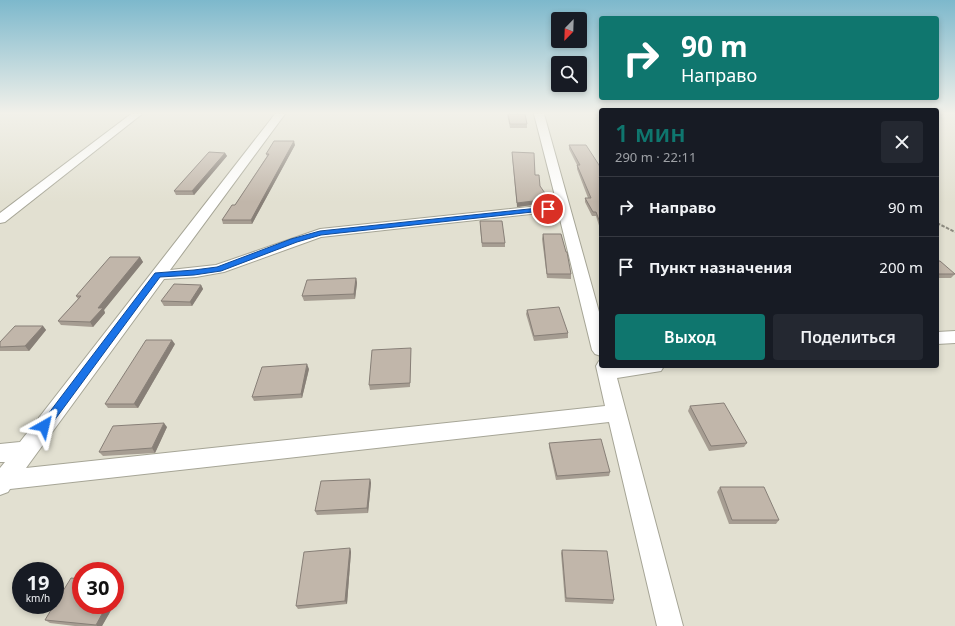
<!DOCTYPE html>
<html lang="ru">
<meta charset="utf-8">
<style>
body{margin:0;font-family:"Noto Sans",sans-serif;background:#242831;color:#f1f3f6;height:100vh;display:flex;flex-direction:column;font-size:15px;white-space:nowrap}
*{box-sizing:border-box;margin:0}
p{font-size:13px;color:#9ea1a6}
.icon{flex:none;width:22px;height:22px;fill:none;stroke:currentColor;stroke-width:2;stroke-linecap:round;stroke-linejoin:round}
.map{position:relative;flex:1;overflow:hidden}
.sheet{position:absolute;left:599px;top:108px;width:340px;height:260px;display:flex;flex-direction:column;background:#171b24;border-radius:4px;box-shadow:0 2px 6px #0003}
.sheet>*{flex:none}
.top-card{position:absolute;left:599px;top:16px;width:340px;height:84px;border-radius:4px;box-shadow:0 2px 6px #0003;background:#0f766e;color:#fff;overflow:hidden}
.needle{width:26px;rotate:203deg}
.tools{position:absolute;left:551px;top:12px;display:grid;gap:8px}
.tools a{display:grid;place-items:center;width:36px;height:36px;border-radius:4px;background:#171b24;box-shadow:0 2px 6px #0003;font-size:20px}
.speed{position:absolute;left:12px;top:562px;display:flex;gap:8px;font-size:20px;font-weight:700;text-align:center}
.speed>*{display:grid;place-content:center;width:52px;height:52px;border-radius:50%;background:#171b24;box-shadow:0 2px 6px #0003;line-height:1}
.speed small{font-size:10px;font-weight:400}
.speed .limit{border:6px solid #d22;background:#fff;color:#111}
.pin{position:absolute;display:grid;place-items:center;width:34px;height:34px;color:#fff;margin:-17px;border:2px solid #fff;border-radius:50%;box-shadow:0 1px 4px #0007}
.me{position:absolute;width:44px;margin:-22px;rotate:37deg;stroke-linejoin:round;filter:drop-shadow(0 0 3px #0008)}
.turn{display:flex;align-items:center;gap:14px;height:84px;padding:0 16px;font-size:18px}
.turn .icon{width:52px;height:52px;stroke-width:2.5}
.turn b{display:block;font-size:28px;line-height:34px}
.round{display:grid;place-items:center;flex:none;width:42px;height:42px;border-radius:4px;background:#242831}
.summary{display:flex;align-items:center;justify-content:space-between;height:68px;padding:0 16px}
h1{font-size:24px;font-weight:600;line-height:30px;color:#0f766e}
.button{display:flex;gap:8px;margin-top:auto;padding:8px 16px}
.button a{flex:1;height:46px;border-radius:4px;background:#0f766e;color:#fff;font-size:16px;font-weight:600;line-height:46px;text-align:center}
.button a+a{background:#242831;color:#f1f3f6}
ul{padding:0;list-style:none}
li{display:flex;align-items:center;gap:12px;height:60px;padding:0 16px;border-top:1px solid #363941}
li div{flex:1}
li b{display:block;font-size:15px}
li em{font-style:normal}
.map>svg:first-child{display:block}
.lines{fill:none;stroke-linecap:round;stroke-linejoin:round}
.street-casing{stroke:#a6a596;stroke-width:2}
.path{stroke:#8d8b80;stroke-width:2;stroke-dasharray:3.5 1.5;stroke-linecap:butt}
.street{fill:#fff;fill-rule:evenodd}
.wall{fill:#a69d92}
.shaded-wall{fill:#877f77}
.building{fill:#c1b6aa;stroke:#877f77}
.route{fill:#1a73e8;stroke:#114b97}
</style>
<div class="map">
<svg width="955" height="626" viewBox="0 0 955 626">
<rect width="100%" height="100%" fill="#e2e0d1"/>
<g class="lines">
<g class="street-casing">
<g id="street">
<polygon points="131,114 142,114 5,222 0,223 0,213"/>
<polygon points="275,114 285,114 170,270 216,265 320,229 557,204 534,114 544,114 601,319 601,356 595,354 592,350 558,211 321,237 224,272 196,277 164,279 26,468 605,406 596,366 599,361 601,361 601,366 664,366 661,371 617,378 683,626 657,626 609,422 10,489 8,492 0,495 0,468 5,462 0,462 0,444 20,442"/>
<polygon points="955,331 955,343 937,344 937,332"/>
</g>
</g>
<polyline class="path" points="937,223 955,232"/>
<use href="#street" class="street"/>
</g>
<g class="wall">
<polygon points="507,114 525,114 527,124 527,128 510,128"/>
<polygon points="295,145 252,224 223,224 222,220 235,205 267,156 266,154"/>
<polygon points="569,145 601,169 601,232 596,216 592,216 585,202 585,198 588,198 577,169 577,165 569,149"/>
<polygon points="512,152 535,175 548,203 517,207 512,156"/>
<polygon points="225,153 227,156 194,195 176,195 174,191"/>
<polygon points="480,226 505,243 505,247 482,247"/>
<polygon points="543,234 571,274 571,279 547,278 542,239"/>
<polygon points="140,257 143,262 104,310 105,313 93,327 61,325 58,321 78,299 76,296"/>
<polygon points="937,261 955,274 951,278 937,278"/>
<polygon points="356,278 357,283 355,299 304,301 302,296"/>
<polygon points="201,285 203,289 192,306 164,306 161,301"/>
<polygon points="527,310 568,333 568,338 534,341 526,314"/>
<polygon points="43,326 46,330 29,351 0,351 0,342"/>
<polygon points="175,344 138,408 108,408 105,404"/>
<polygon points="411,348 411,352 410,387 370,390 369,385"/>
<polygon points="309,369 302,398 254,401 252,397"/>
<polygon points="690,406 747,443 744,447 709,451 688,411"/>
<polygon points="167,427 155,453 103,456 99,452"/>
<polygon points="549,443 610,472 609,476 556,480 549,447"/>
<polygon points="370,479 371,483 368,513 317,515 315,511"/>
<polygon points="720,487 779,520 776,524 729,524 717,492"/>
<polygon points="350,548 351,552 347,604 298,609 296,606"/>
<polygon points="562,550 614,600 613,604 565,602 561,553"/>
<polygon points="114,605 102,626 75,626 50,623 45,620"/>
</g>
<g class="shaded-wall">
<polygon points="294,141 295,145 252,224 251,220"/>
<polygon points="225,153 227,156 194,195 192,191"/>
<polygon points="549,199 548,203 517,207 517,203"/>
<polygon points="140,257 143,262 104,310 105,313 93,327 90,322 98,308"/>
<polygon points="356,278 357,283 355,299 354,294"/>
<polygon points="201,285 203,289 192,306 190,302"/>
<polygon points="43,326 46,330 29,351 25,346"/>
<polygon points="172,340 175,344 138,408 134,404"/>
<polygon points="307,364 309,369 302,398 301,394"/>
<polygon points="164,423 167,427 155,453 152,448"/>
<polygon points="370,479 371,483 368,513 367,508"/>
<polygon points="350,548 351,552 347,604 345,601"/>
<polygon points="120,583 124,586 115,603 115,591"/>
<polygon points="107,605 114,605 102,626 97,626 96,625"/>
</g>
<g class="building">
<polygon points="508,114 525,114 527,124 510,124"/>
<polygon points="274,141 294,141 251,220 222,220 232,205 235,205 269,154 266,154"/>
<polygon points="569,145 586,145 599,165 601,169 601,177 599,177 601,180 601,225 596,212 593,212 585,198 591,198 577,165 580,165"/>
<polygon points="209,152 225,153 192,191 174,191"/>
<polygon points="512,152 534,153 535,175 539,175 540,186 549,199 517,203"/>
<polygon points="480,221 502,221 505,243 482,243"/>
<polygon points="543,234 561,234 566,252 567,252 571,274 547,274"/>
<polygon points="110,257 140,257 98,308 103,308 90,322 58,321 81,296 76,296"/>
<polygon points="937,261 940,261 955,274 937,274"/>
<polygon points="356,278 354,294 302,296 307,280"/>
<polygon points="174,284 201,285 190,302 161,301"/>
<polygon points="559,307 568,333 534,336 527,310"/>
<polygon points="15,326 43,326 25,346 0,347 0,342"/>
<polygon points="146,340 172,340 134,404 105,404"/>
<polygon points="411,348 410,383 369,385 372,350"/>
<polygon points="307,364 301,394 252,397 262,367"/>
<polygon points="724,403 747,443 711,446 690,406"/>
<polygon points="164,423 152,448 99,452 113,426"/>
<polygon points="601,439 610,472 557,476 549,443"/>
<polygon points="370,479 367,508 315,511 321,481"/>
<polygon points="720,487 764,487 779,520 732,520"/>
<polygon points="350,548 345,601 296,606 304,552"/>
<polygon points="562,550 607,551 614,600 566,598"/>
<polygon points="71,578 81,579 81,605 107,605 96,625 45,620 54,605 55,605 55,604"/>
<polygon points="115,582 120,583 115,591"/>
</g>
<linearGradient id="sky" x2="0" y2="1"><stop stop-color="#7db8cc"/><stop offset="0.56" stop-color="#f2f1ea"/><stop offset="1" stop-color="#f2f1ea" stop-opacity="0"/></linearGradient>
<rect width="955" height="202" fill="url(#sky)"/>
<polygon class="route" points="548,207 551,207 551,210 321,235 297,242 221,271 194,275 160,277 48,429 41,429 39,426 155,273 194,270 217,267 291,239 320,231"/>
</svg>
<div class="tools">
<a><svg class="needle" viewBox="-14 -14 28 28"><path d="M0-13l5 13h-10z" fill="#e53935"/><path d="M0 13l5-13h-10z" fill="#9ea1a6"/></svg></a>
<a><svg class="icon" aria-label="search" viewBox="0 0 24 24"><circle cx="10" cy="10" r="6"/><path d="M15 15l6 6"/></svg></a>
</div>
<div class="speed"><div>19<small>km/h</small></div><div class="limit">30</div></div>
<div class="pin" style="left:548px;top:209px;background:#d93025"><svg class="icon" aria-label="arrive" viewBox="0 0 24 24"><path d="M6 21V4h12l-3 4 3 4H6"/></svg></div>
<svg class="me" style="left:44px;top:426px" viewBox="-20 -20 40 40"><path d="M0-17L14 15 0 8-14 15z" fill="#1a73e8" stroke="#fff" stroke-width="4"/></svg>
<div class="top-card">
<div class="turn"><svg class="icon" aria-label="right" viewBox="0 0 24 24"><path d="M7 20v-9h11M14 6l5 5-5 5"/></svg><div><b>90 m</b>Направо</div></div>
</div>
<section class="sheet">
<div class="summary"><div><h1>1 мин</h1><p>290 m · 22:11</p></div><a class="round"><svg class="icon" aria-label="close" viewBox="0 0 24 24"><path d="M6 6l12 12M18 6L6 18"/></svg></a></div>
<ul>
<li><svg class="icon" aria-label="right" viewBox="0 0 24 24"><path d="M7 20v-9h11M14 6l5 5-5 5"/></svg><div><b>Направо</b></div><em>90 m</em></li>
<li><svg class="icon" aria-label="arrive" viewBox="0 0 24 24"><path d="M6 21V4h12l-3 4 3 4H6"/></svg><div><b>Пункт назначения</b></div><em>200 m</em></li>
</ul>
<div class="button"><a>Выход</a><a>Поделиться</a></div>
</section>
</div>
